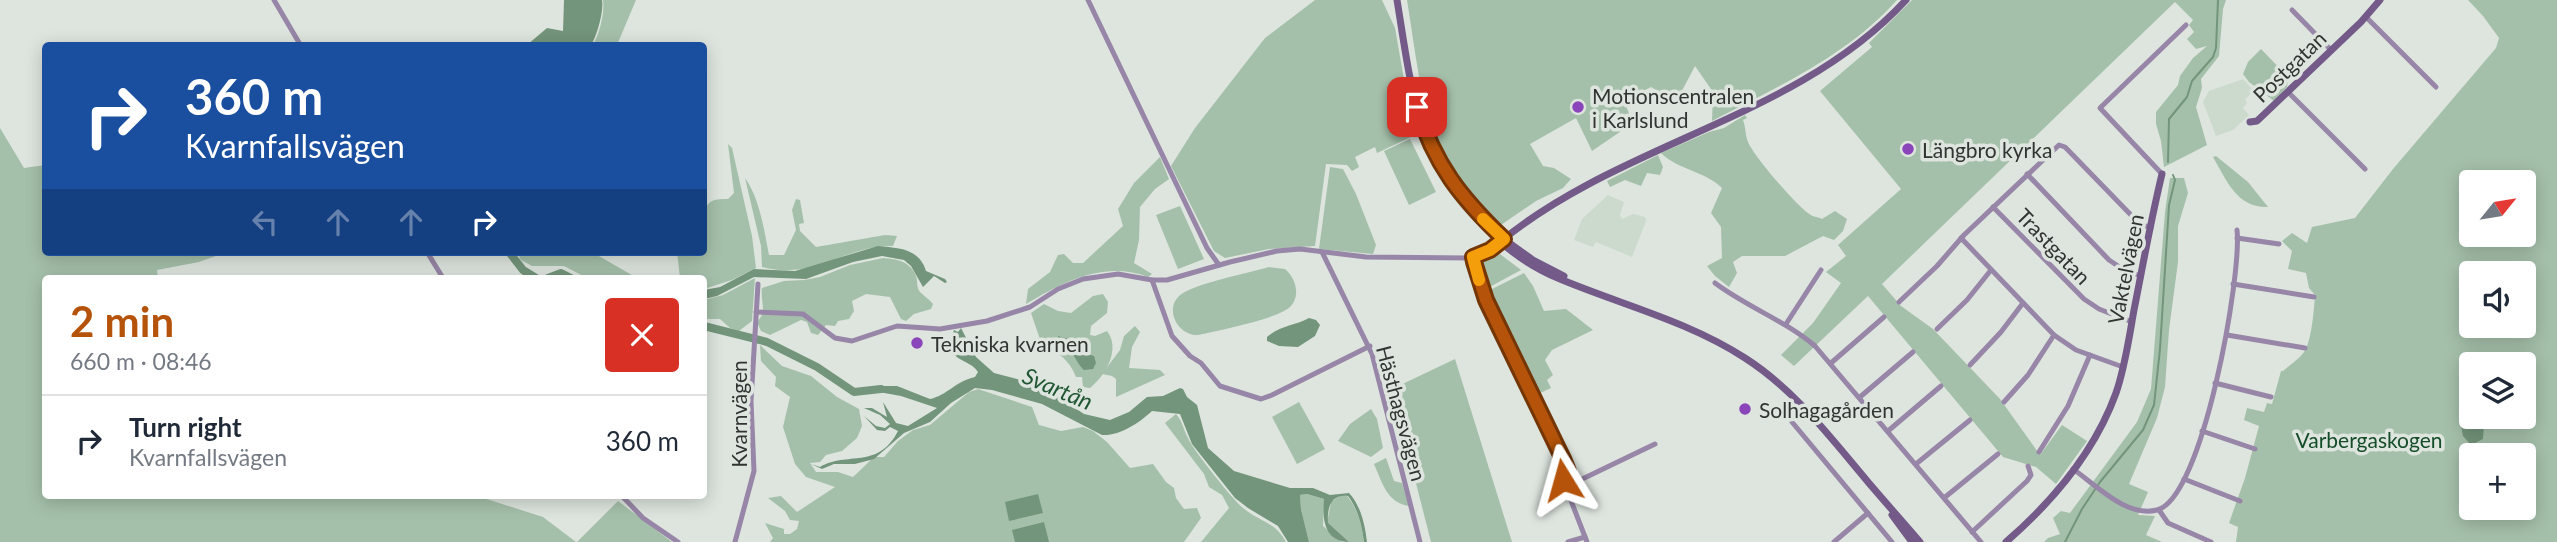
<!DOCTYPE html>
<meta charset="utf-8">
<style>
body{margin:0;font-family:Lato,sans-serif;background:#f6f6f7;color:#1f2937;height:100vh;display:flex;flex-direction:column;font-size:26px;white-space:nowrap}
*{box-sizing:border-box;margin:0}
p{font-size:23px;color:#747a83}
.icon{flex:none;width:38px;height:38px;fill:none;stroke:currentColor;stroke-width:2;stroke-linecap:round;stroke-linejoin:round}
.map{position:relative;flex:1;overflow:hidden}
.details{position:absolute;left:42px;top:275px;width:665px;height:224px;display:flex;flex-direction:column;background:#fff;border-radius:7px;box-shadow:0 4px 18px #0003}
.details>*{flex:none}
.hud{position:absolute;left:42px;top:42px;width:665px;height:214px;border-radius:7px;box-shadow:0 4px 18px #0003;background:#1a4fa0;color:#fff;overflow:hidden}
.needle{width:46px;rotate:60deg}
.fabs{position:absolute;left:2459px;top:170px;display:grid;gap:14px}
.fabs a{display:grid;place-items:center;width:77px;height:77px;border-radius:7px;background:#fff;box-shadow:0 4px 18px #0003;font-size:35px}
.pin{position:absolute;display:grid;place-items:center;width:60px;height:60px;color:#fff;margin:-30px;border-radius:14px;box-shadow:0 4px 10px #0006}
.me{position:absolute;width:77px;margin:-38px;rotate:352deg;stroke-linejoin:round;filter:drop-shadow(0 0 5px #0008)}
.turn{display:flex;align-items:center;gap:24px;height:147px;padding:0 28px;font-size:32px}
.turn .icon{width:91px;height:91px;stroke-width:2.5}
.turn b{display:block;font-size:49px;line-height:60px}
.lanes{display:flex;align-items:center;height:66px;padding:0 28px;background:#0003;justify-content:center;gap:35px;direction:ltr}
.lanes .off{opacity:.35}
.round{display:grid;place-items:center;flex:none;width:74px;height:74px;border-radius:7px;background:#f6f6f7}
.summary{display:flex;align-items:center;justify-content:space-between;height:119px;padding:0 28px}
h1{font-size:42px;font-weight:700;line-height:52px;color:#b45309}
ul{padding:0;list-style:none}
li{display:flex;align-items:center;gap:21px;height:91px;padding:0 28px;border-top:2px solid #e0e1e3}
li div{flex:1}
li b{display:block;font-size:26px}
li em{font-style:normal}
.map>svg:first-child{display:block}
.built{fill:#ccdace}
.green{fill:#a5c0aa;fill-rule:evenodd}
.water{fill:#73957b}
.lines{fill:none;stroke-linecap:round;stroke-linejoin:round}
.stream{stroke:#73957b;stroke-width:2}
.river{stroke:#73957b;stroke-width:8}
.street{stroke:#9786a7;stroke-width:5}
.secondary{stroke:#735a88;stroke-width:7}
.route-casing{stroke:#753606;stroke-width:18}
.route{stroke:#b45309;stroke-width:12}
.slow{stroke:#f59e0b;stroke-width:12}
.poi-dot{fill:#8945b9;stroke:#dde5de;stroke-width:2.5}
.labels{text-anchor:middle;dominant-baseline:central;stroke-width:7;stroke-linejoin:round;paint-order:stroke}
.street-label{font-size:21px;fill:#313431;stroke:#dde5de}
.poi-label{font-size:21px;fill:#313431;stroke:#dde5de;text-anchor:start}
.park-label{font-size:21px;fill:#154d29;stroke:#dde5de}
.water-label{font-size:23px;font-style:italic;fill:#205631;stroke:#dde5de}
</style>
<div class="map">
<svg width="2557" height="542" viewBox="0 0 2557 542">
<rect width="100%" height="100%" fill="#dde5de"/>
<g class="built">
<polygon points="2243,79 2254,91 2245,99 2247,103 2243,108 2249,115 2233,130 2216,136 2203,102 2209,91"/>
<polygon points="1608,195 1624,202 1620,215 1622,219 1633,214 1645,217 1646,221 1632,257 1596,242 1593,247 1574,240 1582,219"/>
</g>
<g class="green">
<path d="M603,0H636L617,45H593C599,35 605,13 603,0Z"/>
<polygon points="1315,0 1382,0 1395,28 1409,108 1408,120 1415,135 1377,153 1375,147 1355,157 1359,167 1352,171 1347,165 1326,164 1315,246 1269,249 1225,258 1214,251 1171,166 1195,128 1265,38"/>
<path d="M1407,0H1897C1847,56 1777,87 1712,121L1713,92L1695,66L1676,102L1651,87L1624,101L1633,123L1592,151L1576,118L1530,144L1543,166L1554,168L1571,179L1563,188L1536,201L1498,227C1423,150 1423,100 1407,0Z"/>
<polygon points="1912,0 2226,0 2223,9 2219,56 2201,79 2202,88 2196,107 2207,145 2164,167 2161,141 2156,124 2156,112 2178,85 2180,76 2193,58 2207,46 2196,49 2187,39 2194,32 2189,25 2193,20 2175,2 1882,284 1901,306 1933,329 2000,399 2040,455 2062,425 2087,441 2056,484 2036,467 2003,457 1868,296 1794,366 1781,355 1813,323 1841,283 1826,272 1846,256 1838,245 1901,189 1820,91 1872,47 1869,43"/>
<path d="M2468,0H2557V542H2236L2238,527L2229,523L2245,478L2259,426L2244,420L2247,408L2264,412L2267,403L2272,404L2281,371H2283C2290,365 2299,359 2304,352C2312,341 2314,308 2315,295L2309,288L2306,273L2288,269L2292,251L2282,241L2292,233L2307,243L2312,227L2355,218L2393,169L2496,48L2499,38L2483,16ZM2471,182H2524V234H2471ZM2471,273H2524V326H2471ZM2471,364H2524V416H2471ZM2471,455H2524V508H2471Z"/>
<polygon points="2261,49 2288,77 2287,87 2274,101 2249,82 2243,74 2248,62"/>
<path d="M1745,115L1747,118L1743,120C1746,128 1745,135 1748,142C1753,155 1798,208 1811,215C1811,216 1821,218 1822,219L1835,211L1847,219L1843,231L1834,240L1823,236L1785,256H1742L1733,262L1737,273L1729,287L1715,276L1707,266L1722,258L1721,227L1711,213L1722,188C1705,171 1678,170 1661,153L1709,132L1724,128Z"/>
<polygon points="0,128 24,168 45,165 46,252 224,253 199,262 157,270 158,278 46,278 46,495 474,495 543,517 576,542 0,542"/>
<polygon points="1410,139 1436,192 1409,205 1384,151"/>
<path d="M728,144L732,148L752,236L756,268L732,280L704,289V278H680L677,252H704V228L707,223C703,204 708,198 728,199L734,193Z"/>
<polygon points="1658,155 1663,167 1660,175 1647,173 1641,186 1625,180 1610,187 1607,181"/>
<path d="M2216,156L2248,182L2268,207C2237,208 2227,181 2213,157Z"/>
<path d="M1160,157L1169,179L1155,189L1140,207L1139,240L1134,263L1152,274L1148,277C1105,260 1063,282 1026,304L1028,289L1050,272L1058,255L1064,254L1073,263H1083L1123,226L1118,209L1134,183Z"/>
<polygon points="1330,167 1343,169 1356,194 1376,245 1373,254 1319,249"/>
<path d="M745,178C760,199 764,230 769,255H784L796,230L792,210L796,199L800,200L804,223L799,224L800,231L816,247L885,235L897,236L893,246C855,245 826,269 790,270C780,271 771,269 762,267L761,246Z"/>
<polygon points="2170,178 2184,178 2188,193 2178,226 2178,262 2169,330 2165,387 2157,418 2129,484 2148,492 2138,515 2155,516 2146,535 2162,542 2044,542 2048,538 2060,534 2053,518 2061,511 2070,513 2137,422 2151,389 2165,212"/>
<polygon points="1180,206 1204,259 1178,269 1156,215"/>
<polygon points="1496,251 1521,270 1486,289 1476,261"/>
<polygon points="517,252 592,252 637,278 587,278 564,266 532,266 521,260"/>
<path d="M883,258C897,259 910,261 916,276C918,281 916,287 920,292C924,296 929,299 933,304L931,309L914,314L906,321L901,319L890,297L866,294L852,301L854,311L849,319L838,321L835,326L826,325L818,335L811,333L807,322L801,320L770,335L761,331L757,322C768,311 760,302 762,288L784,281L804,280L820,277L850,265Z"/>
<path d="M1269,267L1285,269C1298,280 1302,302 1284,311C1265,321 1221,330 1198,335C1177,336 1162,306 1183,293C1199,283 1248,273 1269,267Z"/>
<polygon points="1524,273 1533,286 1544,311 1566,309 1593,330 1552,350 1545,360 1553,375 1547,380 1551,388 1538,394 1488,291"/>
<polygon points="755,278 752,321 739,331 730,328 720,319 704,319 704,300 723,295"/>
<path d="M1103,294L1108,302L1107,313L1091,326L1090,335L1095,336L1107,331C1121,349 1106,375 1090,388L1083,387L1082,377H1076C1070,361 1058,351 1042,345L1031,313L1044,304L1058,311L1071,313L1093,296Z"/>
<polygon points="1135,326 1140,332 1132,347 1129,368 1160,370 1165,375 1116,397 1116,379 1112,376 1102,374 1120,350 1124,336"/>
<polygon points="760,345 782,366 811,376 837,397 859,409 862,426 857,438 842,451 826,455 820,462 810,463 816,472 838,472 853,477 874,457 884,457 898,441 913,430 930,425 969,392 978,389 1032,407 1039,425 1061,431 1083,427 1093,431 1107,442 1130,468 1153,464 1166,482 1174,488 1176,498 1184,509 1197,508 1201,518 1184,542 770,542 773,538 765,523 784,529 784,534 790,534 797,529 799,521 790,520 785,511 768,498 781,496 797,512 835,487 806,477 795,464 783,427 790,397 775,386 776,377 761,361"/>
<polygon points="1455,359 1512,542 1431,542 1392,389"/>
<polygon points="1299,402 1325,449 1297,464 1272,417"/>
<polygon points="1371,409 1377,419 1383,448 1371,457 1338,441 1350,424"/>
<path d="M1176,414C1183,422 1183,429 1188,438C1193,450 1233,500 1243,508C1260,522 1274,521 1286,542H1201L1229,508L1222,495L1209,487L1204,474L1165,423Z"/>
<path d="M1386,458L1394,481L1402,483L1409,506C1387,503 1382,482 1374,464Z"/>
<polygon points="1307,494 1324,499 1323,526 1342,542 1309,542 1301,509 1300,495"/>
<path d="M1341,495L1347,496C1358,509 1362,526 1364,542H1349L1327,523L1331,502Z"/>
<polygon points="618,501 672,542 577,542"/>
</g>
<g class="water">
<path d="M564,0H602C604,11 597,36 591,45H527L547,28L563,31Z"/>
<path d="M878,246C898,248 919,248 926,271L945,279L947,282L945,283L934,276L923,287L911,266L904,260L882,256L853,262L806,279L754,277L717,296L704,299V290L720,287L754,269L795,271Z"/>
<path d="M1309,318L1316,320L1320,325L1315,336L1298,347L1279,346L1267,341V337C1281,325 1294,326 1309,318Z"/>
<path d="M961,328L976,357L994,373L1025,381L1060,398L1084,414L1110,420L1129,412L1147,397L1163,396L1180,388L1183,389L1187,397L1197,405L1208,448L1234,471L1290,488H1313L1330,495L1349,493C1361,506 1365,525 1367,542H1364C1362,526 1358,509 1348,496C1330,494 1327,509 1328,523L1349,542C1324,542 1322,518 1324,499L1307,494L1300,495L1301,509L1309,542H1288L1278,526L1248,508L1235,498L1192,444L1180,414L1152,411C1139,423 1120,436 1102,435L1042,404L992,390L975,388L951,403L930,422L904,433L874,459L855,464H834L822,469L811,464L820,467C847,451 878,470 898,431L890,427L885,431L877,430L864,416L876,426L885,428L890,424L880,415L864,408H872L887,417L883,402L896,423L908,426L937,408L901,396L873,391L871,386H897L930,399C948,395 954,382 975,377L978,372C972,362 959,362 952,352L956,339L953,333L954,330L958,332Z"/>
<path d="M1058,336C1069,339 1083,343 1087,354L1094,356L1096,363L1093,369L1084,370C1075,362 1074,348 1060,346Z"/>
<polygon points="2468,413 2471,413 2471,416 2477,417 2484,424 2483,439 2471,445 2463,436 2461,426"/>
<polygon points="1038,494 1043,513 1009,521 1005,502"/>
<polygon points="1044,522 1049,542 1015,542 1012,530"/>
</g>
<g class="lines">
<g class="stream">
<polyline points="2168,162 2169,119 2187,97 2192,81 2213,57 2216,48 2218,0"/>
<polyline points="2065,542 2082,509 2100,482 2143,430 2154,405 2160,349 2169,205 2175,180 2173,175"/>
</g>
<g class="river">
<polyline points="509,252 523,270 536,278"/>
<polyline points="548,278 561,273 571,278"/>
<polyline points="704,326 767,342 817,367 854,392 881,389"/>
</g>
<g class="street">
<polyline points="274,0 301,46"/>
<polyline points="1088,0 1207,248 1219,265"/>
<polyline points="2292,10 2331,50"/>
<polyline points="2366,17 2436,87"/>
<polyline points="2288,92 2365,169"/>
<polyline points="2027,174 2109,260 2124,270 2141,276"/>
<polyline points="2162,174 2100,108 2186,25"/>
<polyline points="1993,207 2084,299 2099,309 2132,322"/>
<polyline points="1961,238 2054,335 2076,350 2123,367"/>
<polyline points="2237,238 2279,244"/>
<polyline points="427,252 443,278"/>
<polyline points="1322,252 1372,354 1420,542"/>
<polyline points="1473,257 1486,300 1568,471"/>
<polyline points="1152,280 1172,336 1190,356 1201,363 1220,386 1261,399 1272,395 1370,346"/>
<path d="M1715,283C1747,307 1784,320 1815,346L1981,542"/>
<polyline points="2233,284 2314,297"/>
<polyline points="1899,302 1937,266 1964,235 2059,145 2065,147 2131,215 2141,224 2151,228"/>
<polyline points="756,312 803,314 835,338 852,341 897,326 940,329 987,321 1030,307 1058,289 1083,279 1118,274 1152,280 1167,280 1230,262 1277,251 1300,249 1366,257 1468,258 1482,254 1500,242"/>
<polyline points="1786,324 1821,270"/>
<polyline points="1937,329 1967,300 1991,270"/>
<polyline points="2227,335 2305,348"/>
<polyline points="1831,363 1884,317"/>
<polyline points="1970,365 2001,332 2023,303"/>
<polyline points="2215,383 2271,397"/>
<polyline points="1860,397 1913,352"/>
<polyline points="2004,402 2028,375 2054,335"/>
<polyline points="1792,422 1892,542"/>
<polyline points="1888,431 1941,386"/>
<polyline points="2202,431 2255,449"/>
<polyline points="2039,452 2068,406 2090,355"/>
<polyline points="1916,464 1970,420"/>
<path d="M2073,469C2096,485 2127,518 2157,510C2203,499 2242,274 2237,230"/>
<polyline points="1568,471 1563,476 1563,480 1587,542"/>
<polyline points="2184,479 2240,501"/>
<polyline points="1568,494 1576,482 1655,444"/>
<polyline points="621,495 643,518 678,542"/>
<polyline points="1944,498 1998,454"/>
<polyline points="2159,510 2168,523 2211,542"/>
<polyline points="1972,532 2027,481 2031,475 2028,466"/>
<polyline points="735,542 754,471 751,401 758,284"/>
<polyline points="1568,542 1585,537"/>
<polyline points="1834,542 1868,513"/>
</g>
<g class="secondary">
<path d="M1397,0C1404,42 1409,85 1422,125C1443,190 1496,253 1560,279C1622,305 1688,321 1745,358C1795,390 1830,437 1868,482C1885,502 1903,522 1920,542"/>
<polyline points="2250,122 2257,121 2361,22 2380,0"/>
<path d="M1500,242C1622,141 1797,119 1906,0"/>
<polyline points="1508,242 1533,260 1564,276"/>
<polyline points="1892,515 1912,542"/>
<path d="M2006,542C2052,502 2095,451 2116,393C2125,367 2129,338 2134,310C2143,265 2151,219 2162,174"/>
</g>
</g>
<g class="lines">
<g class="route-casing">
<path id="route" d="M1417,107C1434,164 1461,198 1504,239L1490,250L1473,257L1474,262L1486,300L1564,461L1568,471L1563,480"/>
</g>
<use href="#route" class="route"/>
<polyline class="slow" points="1479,280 1473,257 1490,250 1504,239 1483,219"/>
</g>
<g class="poi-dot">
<circle cx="1578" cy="107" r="7"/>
<circle cx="1908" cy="149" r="7"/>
<circle cx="917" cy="343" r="7"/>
<circle cx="1745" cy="409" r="7"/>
</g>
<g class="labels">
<g class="street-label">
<text transform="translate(2289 66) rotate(-44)">Postgatan</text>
<text transform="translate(2054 246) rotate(46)">Trastgatan</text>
<text transform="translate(2125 269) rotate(-79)">Vaktelvägen</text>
<text transform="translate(1402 413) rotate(75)">Hästhagsvägen</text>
<text transform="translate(738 414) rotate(-90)">Kvarnvägen</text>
</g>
<g class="poi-label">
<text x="1592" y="95">Motionscentralen<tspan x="1592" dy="24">i Karlslund</tspan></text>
<text x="1922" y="149">Längbro kyrka</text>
<text x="931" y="343">Tekniska kvarnen</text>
<text x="1759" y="409">Solhagagården</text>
</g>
<g class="park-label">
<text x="2369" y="439">Varbergaskogen</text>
</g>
<g class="water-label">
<text transform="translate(1058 388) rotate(23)">Svartån</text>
</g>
</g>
</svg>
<div class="fabs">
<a><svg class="needle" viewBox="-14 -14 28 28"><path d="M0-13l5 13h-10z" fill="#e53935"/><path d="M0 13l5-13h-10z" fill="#747a83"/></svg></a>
<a><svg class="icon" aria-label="sound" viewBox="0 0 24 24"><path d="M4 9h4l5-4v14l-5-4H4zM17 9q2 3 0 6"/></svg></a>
<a><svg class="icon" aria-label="layers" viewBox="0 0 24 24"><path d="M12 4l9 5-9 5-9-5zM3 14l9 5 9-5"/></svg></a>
<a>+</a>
</div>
<div class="pin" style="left:1417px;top:107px;background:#d93025"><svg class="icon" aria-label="arrive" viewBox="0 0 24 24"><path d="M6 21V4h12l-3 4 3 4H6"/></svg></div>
<svg class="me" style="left:1563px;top:480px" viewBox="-20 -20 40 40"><path d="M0-17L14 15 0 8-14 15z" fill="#b45309" stroke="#fff" stroke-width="4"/></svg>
<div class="hud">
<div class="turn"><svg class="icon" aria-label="right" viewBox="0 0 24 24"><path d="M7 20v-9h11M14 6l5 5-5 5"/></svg><div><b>360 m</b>Kvarnfallsvägen</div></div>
<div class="lanes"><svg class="icon off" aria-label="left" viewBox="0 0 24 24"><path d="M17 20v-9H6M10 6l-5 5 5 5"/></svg><svg class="icon off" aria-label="ahead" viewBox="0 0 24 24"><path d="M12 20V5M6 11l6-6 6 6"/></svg><svg class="icon off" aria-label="ahead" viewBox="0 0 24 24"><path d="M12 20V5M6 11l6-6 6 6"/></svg><svg class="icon" aria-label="right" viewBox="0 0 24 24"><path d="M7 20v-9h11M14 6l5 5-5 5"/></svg></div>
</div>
<section class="details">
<div class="summary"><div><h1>2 min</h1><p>660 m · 08:46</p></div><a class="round" style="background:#d93025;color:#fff"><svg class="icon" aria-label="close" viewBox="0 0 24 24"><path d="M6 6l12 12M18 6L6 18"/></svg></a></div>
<ul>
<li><svg class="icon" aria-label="right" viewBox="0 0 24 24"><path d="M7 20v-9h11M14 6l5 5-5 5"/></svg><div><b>Turn right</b><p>Kvarnfallsvägen</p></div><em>360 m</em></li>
</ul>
</section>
</div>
